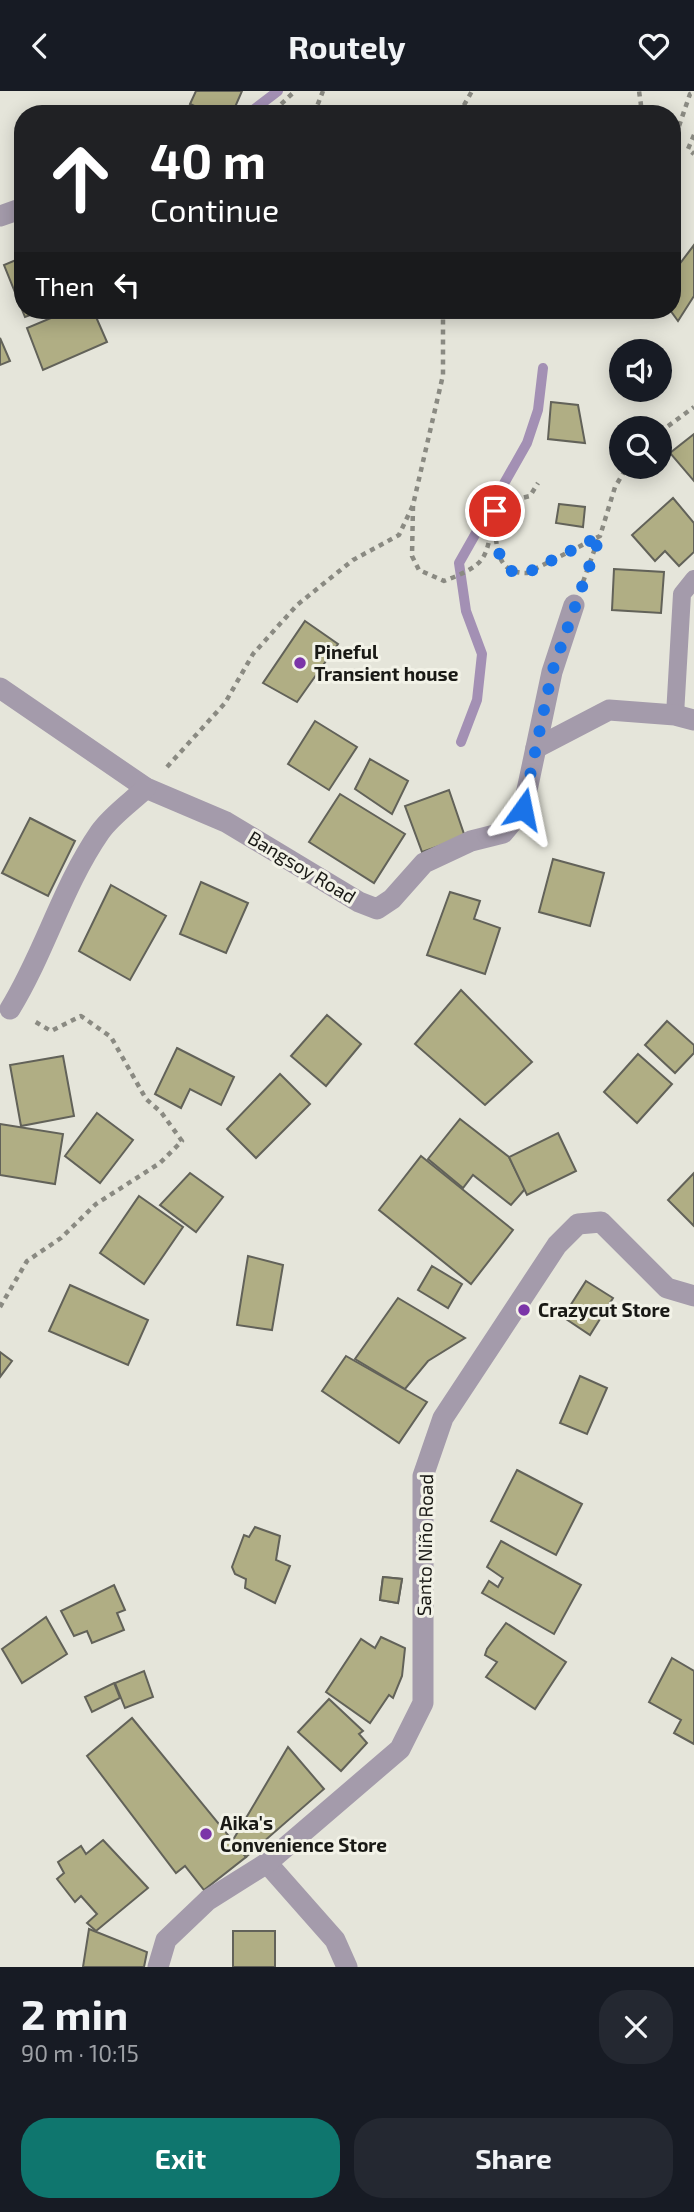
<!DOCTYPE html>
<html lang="en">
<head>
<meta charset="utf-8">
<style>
	body { margin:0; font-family:"Exo 2",sans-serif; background:#242831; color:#f1f3f6; height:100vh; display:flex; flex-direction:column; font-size:26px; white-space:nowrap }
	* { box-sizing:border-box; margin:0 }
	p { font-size:23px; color:#9ea1a6 }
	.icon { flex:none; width:38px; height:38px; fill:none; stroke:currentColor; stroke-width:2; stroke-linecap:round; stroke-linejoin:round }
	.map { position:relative; height:1876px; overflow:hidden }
	.details { display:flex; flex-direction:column; background:#171b24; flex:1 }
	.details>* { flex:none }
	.guide { position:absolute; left:14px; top:14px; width:667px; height:214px; border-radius:28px; box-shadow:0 4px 18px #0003; background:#202124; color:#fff; overflow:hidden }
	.fabs { position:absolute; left:609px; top:248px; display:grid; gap:14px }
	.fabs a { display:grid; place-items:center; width:63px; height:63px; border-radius:50%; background:#171b24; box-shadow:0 4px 18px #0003; font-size:35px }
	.pin { position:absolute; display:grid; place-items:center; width:60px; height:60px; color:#fff; margin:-30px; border:4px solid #fff; border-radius:50%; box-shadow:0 2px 7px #0007 }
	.me { position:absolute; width:77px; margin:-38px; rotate:12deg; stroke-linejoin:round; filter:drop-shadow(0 0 5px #0008) }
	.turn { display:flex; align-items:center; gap:24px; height:147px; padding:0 21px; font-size:32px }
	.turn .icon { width:91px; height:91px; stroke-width:2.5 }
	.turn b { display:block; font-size:49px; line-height:60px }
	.then { display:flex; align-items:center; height:66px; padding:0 21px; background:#0003; gap:14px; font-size:26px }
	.round { display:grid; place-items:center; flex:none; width:74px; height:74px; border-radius:28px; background:#242831 }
	.summary { display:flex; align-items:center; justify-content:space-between; height:119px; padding:0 21px }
	h1 { font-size:42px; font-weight:700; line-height:52px }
	.button { display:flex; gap:14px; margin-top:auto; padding:14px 21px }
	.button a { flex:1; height:80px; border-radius:28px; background:#0f766e; color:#fff; font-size:28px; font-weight:700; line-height:80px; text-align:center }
	.button a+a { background:#242831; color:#f1f3f6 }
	header { display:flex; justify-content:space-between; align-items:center; height:91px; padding:0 21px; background:#171b24; font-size:32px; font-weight:700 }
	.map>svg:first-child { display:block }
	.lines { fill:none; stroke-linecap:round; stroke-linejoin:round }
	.stream { stroke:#a390b4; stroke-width:10 }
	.building { fill:#b0ae84; stroke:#626259; stroke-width:2 }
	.path { stroke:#8a8a82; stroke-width:4.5; stroke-dasharray:5 5; stroke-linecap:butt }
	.service { stroke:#a49bab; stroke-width:18 }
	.minor { stroke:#a49bab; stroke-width:21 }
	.route { stroke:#1a73e8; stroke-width:12; stroke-dasharray:0 21.6 }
	.poi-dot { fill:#7b35a8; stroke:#f2f2e7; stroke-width:2.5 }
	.labels { text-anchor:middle; stroke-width:6; stroke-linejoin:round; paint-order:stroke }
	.poi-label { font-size:19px; font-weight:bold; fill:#191915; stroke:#f2f2e7; text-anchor:start }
	.street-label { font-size:19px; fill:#191915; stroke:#f2f2e7 }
</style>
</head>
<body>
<header><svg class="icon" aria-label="back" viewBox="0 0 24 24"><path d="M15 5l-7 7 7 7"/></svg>Routely<svg class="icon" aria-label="heart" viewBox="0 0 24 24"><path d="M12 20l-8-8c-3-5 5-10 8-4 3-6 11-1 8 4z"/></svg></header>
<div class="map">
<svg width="694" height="1876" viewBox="0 0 694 1876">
	<rect width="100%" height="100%" fill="#e5e5da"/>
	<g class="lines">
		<!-- stream -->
		<g class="stream">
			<path d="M 248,23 L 278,0"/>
			<path d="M 461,651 L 477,609 L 482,563 L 466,520 L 459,472 L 527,352 L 538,319 L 543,277"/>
		</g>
	</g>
	<!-- building -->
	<g class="building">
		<path d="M 196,0 L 242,0 L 232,23 L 212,23 L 190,13 Z"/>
		<path d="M 694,154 L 694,205 L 678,230 L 670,219 L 672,183 Z"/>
		<path d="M 23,166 L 23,219 L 44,219 L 25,226 L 4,174 Z"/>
		<path d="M 70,219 L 93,219 L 107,251 L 43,279 L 27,237 Z"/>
		<path d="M 0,247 L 10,270 L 0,274 Z"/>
		<path d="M 551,311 L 578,314 L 585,352 L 548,348 Z"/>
		<path d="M 694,343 L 694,390 L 670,362 Z"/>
		<path d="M 673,407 L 694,432 L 694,461 L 679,475 L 665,460 L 655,470 L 632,444 Z"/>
		<path d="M 559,413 L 585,416 L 583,436 L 556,432 Z"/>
		<path d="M 614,478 L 664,481 L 661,522 L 612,519 Z"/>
		<path d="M 305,530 L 338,553 L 297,611 L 263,592 Z"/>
		<path d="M 315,630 L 357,656 L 329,699 L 288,673 Z"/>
		<path d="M 370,668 L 408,690 L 392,723 L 355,698 Z"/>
		<path d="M 449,699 L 465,746 L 422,761 L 405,715 Z"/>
		<path d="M 340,703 L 405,743 L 374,792 L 309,751 Z"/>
		<path d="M 30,727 L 75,750 L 48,805 L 2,782 Z"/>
		<path d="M 553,768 L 604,782 L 590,835 L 539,821 Z"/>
		<path d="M 201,791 L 248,812 L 226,862 L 180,843 Z"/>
		<path d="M 111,794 L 166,825 L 130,889 L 79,860 Z"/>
		<path d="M 450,801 L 480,810 L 474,828 L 500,837 L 485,883 L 427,864 Z"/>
		<path d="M 461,899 L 532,971 L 485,1014 L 415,953 Z"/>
		<path d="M 327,924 L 361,953 L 326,995 L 291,965 Z"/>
		<path d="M 667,930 L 694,954 L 694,962 L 675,982 L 645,954 Z"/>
		<path d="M 177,957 L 234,986 L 221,1014 L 190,998 L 181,1017 L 155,1003 Z"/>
		<path d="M 638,963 L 672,993 L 637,1032 L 604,1001 Z"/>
		<path d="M 63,965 L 74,1025 L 21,1035 L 10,974 Z"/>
		<path d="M 280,983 L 310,1013 L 256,1067 L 227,1038 Z"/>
		<path d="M 97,1022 L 133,1049 L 100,1092 L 65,1065 Z"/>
		<path d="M 460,1028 L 509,1066 L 525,1098 L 511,1114 L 473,1084 L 463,1097 L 428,1068 Z"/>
		<path d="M 0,1033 L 63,1043 L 55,1093 L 0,1084 Z"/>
		<path d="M 558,1042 L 576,1080 L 527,1104 L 509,1066 Z"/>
		<path d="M 421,1065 L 513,1139 L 471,1193 L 379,1119 Z"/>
		<path d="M 190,1082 L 223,1106 L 196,1141 L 160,1114 Z"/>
		<path d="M 694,1082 L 694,1135 L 668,1109 Z"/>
		<path d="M 139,1105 L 183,1136 L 144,1193 L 100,1162 Z"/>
		<path d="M 248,1165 L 283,1174 L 272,1239 L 237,1234 Z"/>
		<path d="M 432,1175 L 462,1193 L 448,1217 L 418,1199 Z"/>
		<path d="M 586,1190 L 613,1207 L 590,1244 L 563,1226 Z"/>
		<path d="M 70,1194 L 148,1229 L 128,1274 L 49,1240 Z"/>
		<path d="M 398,1207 L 465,1247 L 428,1270 L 405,1298 L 355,1268 Z"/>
		<path d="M 0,1261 L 12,1270 L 0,1286 Z"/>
		<path d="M 346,1265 L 427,1311 L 399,1352 L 322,1300 Z"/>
		<path d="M 580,1285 L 607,1297 L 587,1343 L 560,1332 Z"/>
		<path d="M 517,1379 L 582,1413 L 556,1464 L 491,1430 Z"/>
		<path d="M 255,1436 L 280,1445 L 276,1469 L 290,1475 L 275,1512 L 245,1497 L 246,1488 L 235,1483 L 232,1476 L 244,1444 L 249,1446 Z"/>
		<path d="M 501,1450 L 581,1494 L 554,1543 L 482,1502 L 489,1490 L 498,1496 L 503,1487 L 487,1476 Z"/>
		<path d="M 383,1486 L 402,1488 L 398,1512 L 380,1509 Z"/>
		<path d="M 383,1486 L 402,1488 L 398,1512 L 380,1509 Z"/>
		<path d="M 114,1494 L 125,1519 L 117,1522 L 124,1539 L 92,1552 L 87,1540 L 74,1545 L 61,1520 Z"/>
		<path d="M 46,1526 L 67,1563 L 22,1592 L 2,1558 Z"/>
		<path d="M 506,1532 L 566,1571 L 535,1618 L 486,1586 L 497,1571 L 485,1564 L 487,1558 Z"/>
		<path d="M 381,1546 L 405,1557 L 402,1585 L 393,1607 L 389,1604 L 370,1632 L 326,1601 L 361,1548 L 375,1557 Z"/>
		<path d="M 672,1567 L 694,1580 L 694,1653 L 674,1642 L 681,1629 L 649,1611 Z"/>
		<path d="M 144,1580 L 153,1606 L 125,1617 L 115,1592 Z"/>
		<path d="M 114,1592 L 120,1607 L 92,1621 L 85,1606 Z"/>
		<path d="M 329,1608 L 363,1640 L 359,1643 L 367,1652 L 341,1680 L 298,1641 Z"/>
		<path d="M 132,1627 L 246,1766 L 204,1799 L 185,1775 L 176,1782 L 87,1665 Z"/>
		<path d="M 288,1656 L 324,1698 L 246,1766 L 233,1749 Z"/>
		<path d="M 103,1749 L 148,1797 L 96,1840 L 87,1832 L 97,1823 L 81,1805 L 75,1811 L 57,1788 L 64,1782 L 58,1771 L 81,1755 L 86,1763 Z"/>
		<path d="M 89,1838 L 147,1861 L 144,1876 L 83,1876 Z"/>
		<rect x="233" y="1840" width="42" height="36"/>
	</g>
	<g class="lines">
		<!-- path -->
		<g class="path">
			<path d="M 264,23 L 278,16 L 295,0"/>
			<path d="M 314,23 L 323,0"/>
			<path d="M 459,23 L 472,0"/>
			<path d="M 634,23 L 641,14 L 639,0"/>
			<path d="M 672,42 L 679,35 L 690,3 L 694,1"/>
			<path d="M 694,44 L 688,58 L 694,63"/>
			<path d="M 660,341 L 694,316"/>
			<path d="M 413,415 L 412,465 L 419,479 L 444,490 C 491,472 485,467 495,420 L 509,410 L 530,405 L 538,392"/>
			<path d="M 495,428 C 496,453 495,483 527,482 L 600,445 L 615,396 L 627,376"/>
			<path d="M 583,491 L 599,446"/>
			<path d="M 167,676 L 225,612 L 253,563 L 297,514 L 353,469 L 399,444 L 413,414 L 443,284 L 443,219"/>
			<path d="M 0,1216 L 27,1170 L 61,1147 L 96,1113 L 160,1072 L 182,1050 L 161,1021 L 146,1008 L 111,946 L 81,925 L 51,940 L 34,930"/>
		</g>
		<!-- service -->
		<path class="service" d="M 675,624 L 682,503 L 694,488"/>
		<!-- minor -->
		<g class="minor">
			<path d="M 0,125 L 23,117"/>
			<path d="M 0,597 L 146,697 L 226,731 L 359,811 L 377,818 L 392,808 L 424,772 L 471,750 L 503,742 L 523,718 L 552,581 L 574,514"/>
			<path d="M 536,657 L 609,619 L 675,624 L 694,629"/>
			<path d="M 10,918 C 45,861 62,796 100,741 C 111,725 131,711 146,697"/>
			<path d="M 267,1772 L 335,1849 L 347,1876"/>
			<path d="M 158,1876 L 166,1849 L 208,1809 L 267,1772 L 400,1658 L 423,1612 L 423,1385 L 443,1327 L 557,1154 L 578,1133 L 601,1131 L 667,1197 L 694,1205"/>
		</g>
	</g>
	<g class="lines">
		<!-- route -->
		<path class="route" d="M 495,420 C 496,446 493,465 514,482 L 527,482 L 600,445 L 552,581 L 523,718"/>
	</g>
	<!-- markers -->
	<g class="poi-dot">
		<circle cx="300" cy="572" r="7"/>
		<circle cx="524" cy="1219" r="7"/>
		<circle cx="206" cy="1743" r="7"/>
	</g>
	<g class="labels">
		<!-- poi labels -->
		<g class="poi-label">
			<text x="314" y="568">Pineful<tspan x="314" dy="22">Transient house</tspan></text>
			<text x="538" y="1226">Crazycut Store</text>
			<text x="220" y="1739">Aika's<tspan x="220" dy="22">Convenience Store</tspan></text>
		</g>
		<!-- street labels -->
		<g class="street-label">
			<text transform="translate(302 776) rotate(31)" y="7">Bangsoy Road</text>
			<text transform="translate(425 1454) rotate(-89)" y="7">Santo Niño Road</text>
		</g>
	</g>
</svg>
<div class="fabs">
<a><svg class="icon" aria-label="sound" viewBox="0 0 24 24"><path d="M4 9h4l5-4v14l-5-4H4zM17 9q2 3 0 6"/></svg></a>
<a><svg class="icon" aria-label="search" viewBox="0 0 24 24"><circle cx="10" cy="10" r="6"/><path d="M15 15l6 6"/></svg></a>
</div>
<div class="pin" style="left:495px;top:420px;background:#d93025"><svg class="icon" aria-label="arrive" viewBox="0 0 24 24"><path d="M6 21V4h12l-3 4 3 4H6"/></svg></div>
<svg class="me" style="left:523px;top:718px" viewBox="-20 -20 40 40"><path d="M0-17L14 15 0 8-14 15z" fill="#1a73e8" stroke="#fff" stroke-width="4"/></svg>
<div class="guide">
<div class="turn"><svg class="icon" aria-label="ahead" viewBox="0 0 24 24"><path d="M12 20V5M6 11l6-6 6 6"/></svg><div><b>40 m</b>Continue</div></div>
<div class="then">Then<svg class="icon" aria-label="left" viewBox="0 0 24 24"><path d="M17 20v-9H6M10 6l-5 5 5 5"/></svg></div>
</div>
</div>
<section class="details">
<div class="summary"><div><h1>2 min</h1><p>90 m · 10:15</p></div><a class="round"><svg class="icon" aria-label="close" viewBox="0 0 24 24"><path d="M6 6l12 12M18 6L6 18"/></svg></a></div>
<div class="button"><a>Exit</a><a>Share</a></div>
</section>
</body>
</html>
